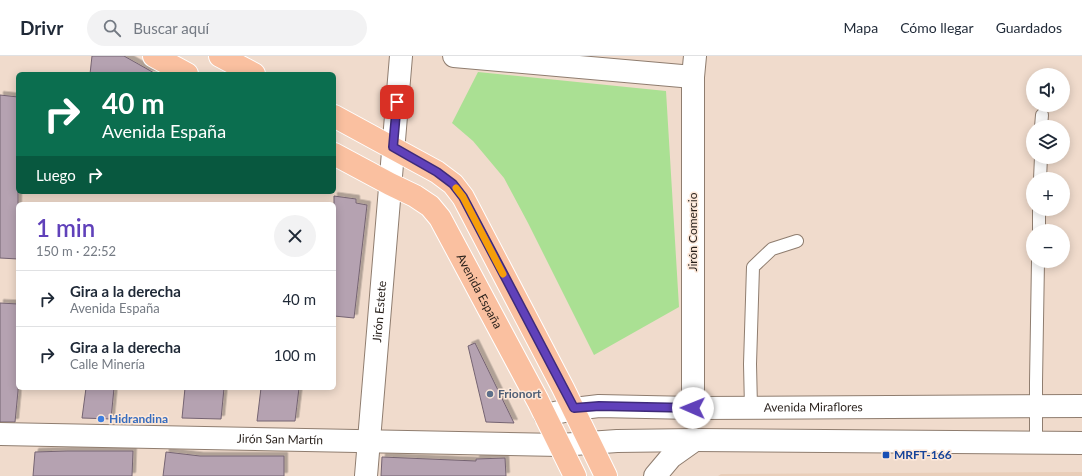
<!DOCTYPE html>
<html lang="es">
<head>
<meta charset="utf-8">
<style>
	body { margin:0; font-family:Lato,sans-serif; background:#f2f2f3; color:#1f2937; height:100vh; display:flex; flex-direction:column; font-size:15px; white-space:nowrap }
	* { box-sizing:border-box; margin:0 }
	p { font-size:13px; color:#747a83 }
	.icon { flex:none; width:22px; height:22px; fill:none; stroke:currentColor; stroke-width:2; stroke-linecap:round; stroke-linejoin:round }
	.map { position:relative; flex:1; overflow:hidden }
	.drawer { position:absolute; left:16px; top:146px; width:320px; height:188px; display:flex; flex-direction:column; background:#fff; border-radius:6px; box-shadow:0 2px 10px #0003 }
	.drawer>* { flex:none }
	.hud { position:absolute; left:16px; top:16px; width:320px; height:122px; border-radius:6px; box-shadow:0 2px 10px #0003; background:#0b6e4f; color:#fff; overflow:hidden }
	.buttons { position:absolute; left:1026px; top:12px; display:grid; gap:8px }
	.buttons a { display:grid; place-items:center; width:44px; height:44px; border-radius:50%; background:#fff; box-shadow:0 2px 10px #0003; font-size:20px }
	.pin { position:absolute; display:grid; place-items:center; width:34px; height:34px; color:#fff; margin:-17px; border-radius:8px; box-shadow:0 2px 6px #0006 }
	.me { position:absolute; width:44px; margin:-22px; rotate:271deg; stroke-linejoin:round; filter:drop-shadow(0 0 3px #0008) }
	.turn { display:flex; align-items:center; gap:14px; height:84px; padding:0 20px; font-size:18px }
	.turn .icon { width:52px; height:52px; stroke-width:2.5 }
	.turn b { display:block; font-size:28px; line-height:34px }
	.then { display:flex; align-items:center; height:38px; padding:0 20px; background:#0003; gap:8px; font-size:15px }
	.round { display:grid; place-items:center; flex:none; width:42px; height:42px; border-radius:21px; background:#f2f2f3 }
	.head { display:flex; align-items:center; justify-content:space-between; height:68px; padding:0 20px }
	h1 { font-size:24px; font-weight:600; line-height:30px; color:#6041ba }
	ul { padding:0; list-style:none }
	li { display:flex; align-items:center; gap:12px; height:56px; padding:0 20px; border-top:1px solid #e0e1e3 }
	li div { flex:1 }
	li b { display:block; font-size:15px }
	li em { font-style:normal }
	header { display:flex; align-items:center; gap:24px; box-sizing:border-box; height:56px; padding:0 20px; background:#fff; border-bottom:1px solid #e0e1e3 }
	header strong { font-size:19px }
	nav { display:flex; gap:22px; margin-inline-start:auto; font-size:14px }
	.search { width:280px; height:36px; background:#f2f2f3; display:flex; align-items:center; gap:10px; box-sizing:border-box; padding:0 14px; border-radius:22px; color:#747a83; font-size:15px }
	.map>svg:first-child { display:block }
	.built { fill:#e9ceb9 }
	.green { fill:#aae093 }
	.building { fill:#b5a2b1; stroke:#756472; filter:url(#shadow) }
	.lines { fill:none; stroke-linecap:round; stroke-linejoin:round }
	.service-casing { stroke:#8f7d6f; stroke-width:14 }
	.minor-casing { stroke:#8f7d6f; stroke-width:24 }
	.tertiary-casing { stroke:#8f7d6f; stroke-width:24 }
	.secondary-casing { stroke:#8f7d6f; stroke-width:24 }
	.primary-casing { stroke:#fff; stroke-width:24 }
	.service { stroke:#fff; stroke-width:12 }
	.minor { stroke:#fff; stroke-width:22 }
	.tertiary { stroke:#fff; stroke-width:22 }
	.secondary { stroke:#fff; stroke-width:22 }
	.primary { stroke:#fac0a0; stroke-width:22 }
	.route-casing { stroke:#3e2a79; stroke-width:10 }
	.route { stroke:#6041ba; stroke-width:7 }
	.slow { stroke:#f59e0b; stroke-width:7 }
	.service-dot { fill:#5c6f8a; stroke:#fde8d9; stroke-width:1.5 }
	.shop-dot { fill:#3f7fe0; stroke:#fde8d9; stroke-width:1.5 }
	.transit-dot { fill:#1a4fb4; stroke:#fde8d9; stroke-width:1.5 }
	.labels { text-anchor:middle; stroke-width:3; stroke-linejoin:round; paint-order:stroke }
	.street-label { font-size:12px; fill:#261e19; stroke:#fde8d9 }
	.service-label { font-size:12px; font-weight:bold; fill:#4e5e75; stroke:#fde8d9; text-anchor:start }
	.shop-label { font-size:12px; font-weight:bold; fill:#366cbe; stroke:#fde8d9; text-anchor:start }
	.transit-label { font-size:12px; font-weight:bold; fill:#164399; stroke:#fde8d9; text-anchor:start }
</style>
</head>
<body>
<header>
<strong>Drivr</strong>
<div class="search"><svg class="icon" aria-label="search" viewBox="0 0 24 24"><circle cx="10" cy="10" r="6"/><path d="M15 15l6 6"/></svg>Buscar aquí</div>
<nav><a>Mapa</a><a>Cómo llegar</a><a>Guardados</a></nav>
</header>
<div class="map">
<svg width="1082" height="420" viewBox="0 0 1082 420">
	<defs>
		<filter id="shadow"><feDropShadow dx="3.5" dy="-3.5" stdDeviation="0" flood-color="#0004"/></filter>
	</defs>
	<rect width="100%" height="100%" fill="#f0dbcc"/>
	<!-- built -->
	<path class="built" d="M 1082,416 L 1082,420 L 718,420 L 721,418 Z"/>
	<!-- green -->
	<path class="green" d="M 478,16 L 666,35 L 679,251 L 594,299 L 528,167 L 504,122 L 473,85 L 452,67 Z"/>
	<!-- building -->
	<g class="building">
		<path d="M 92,0 L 124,0 L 156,18 L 90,18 Z"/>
		<path d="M 0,39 L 18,41 L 18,203 L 0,202 Z"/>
		<path d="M 334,140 L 356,143 L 356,147 L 367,149 L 354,262 L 334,260 Z"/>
		<path d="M 0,247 L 18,248 L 18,335 L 15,366 L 0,366 Z"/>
		<path d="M 475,287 L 514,367 L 486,366 L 468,290 Z"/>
		<path d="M 86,332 L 114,332 L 111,363 L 82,362 Z"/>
		<path d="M 185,332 L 224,332 L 221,363 L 182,362 Z"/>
		<path d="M 261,332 L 299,332 L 295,365 L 257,365 Z"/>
		<path d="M 67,395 L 133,395 L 132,420 L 33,420 L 35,396 Z"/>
		<path d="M 166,396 L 200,400 L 284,400 L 284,420 L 163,420 Z"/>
		<path d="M 382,401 L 476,405 L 476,403 L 505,402 L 506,420 L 381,420 Z"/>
	</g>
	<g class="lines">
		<defs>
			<g id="service">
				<path d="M 1041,71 L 1042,59"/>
				<path d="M 1040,123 L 1041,101"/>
				<path d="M 1039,175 L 1039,153"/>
				<path d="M 751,352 L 750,308 L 753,211 L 772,193 L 797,185"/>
				<path d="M 1036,387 L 1036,326 L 1038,205"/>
			</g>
			<g id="minor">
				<path d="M 454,0 L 693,21"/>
				<path d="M 693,352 L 693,21 L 695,0"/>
				<path id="s1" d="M 366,420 L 401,0"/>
			</g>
			<g id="tertiary">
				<path id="s2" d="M 0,378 L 560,389"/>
			</g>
			<g id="secondary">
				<path id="s3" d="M 545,359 L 574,353 L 599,350 L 693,352 L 1082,350"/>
				<path d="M 560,389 L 617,385 L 695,384 L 1082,387"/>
				<path d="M 655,420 L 671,401 L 695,384"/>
			</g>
			<g id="primary">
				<path d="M 154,0 L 187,18"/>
				<path d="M 220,0 L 254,18"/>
				<path d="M 334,60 L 437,116 L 453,128 L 463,141 L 563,332 L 606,420"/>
				<path id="s4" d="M 334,98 L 390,128 L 415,140 L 430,150 L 440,162 L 538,345 L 575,420"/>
			</g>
		</defs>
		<!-- service casing -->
		<use href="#service" class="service-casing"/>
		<!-- minor casing -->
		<use href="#minor" class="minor-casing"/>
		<!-- tertiary casing -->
		<use href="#tertiary" class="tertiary-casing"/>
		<!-- secondary casing -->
		<use href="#secondary" class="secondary-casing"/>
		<!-- primary casing -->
		<use href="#primary" class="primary-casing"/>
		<!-- service -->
		<use href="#service" class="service"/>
		<!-- minor -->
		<use href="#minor" class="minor"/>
		<!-- tertiary -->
		<use href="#tertiary" class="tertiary"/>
		<!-- secondary -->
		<use href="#secondary" class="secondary"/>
		<!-- primary -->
		<use href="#primary" class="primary"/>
	</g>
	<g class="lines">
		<defs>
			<path id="route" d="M 397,46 L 393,91 L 437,116 L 453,128 L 463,141 L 574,352 L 599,350 L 693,352"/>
		</defs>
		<!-- route casing -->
		<use href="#route" class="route-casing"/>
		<!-- route -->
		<use href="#route" class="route"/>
		<!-- slow -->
		<path class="slow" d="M 456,132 L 463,141 L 503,218"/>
	</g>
	<!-- markers -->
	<circle class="service-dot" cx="490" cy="338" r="4"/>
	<circle class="shop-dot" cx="101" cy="363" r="4"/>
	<rect class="transit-dot" x="882" y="395" width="8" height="8" rx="2"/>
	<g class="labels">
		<!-- street labels -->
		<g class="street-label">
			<text transform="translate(693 176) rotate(-90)" y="4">Jirón Comercio</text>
			<text dy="4" stroke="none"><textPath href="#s4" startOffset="208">Avenida España</textPath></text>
			<text dy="4" stroke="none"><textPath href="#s1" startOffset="165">Jirón Estete</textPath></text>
			<text dy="4" stroke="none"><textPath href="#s3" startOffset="269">Avenida Miraflores</textPath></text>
			<text dy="4" stroke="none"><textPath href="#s2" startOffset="280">Jirón San Martín</textPath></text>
		</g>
		<!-- service labels -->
		<g class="service-label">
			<text x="498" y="342">Frionort</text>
		</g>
		<!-- shop labels -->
		<g class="shop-label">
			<text x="109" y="367">Hidrandina</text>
		</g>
		<!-- transit labels -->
		<g class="transit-label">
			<text x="894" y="403">MRFT-166</text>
		</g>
	</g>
</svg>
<div class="buttons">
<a><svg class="icon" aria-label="sound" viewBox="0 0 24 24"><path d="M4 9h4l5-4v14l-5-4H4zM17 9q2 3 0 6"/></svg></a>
<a><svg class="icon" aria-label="layers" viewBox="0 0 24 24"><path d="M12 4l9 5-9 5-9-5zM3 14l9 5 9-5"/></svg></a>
<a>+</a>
<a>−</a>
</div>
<div class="pin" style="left:397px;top:46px;background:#d93025"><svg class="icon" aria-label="arrive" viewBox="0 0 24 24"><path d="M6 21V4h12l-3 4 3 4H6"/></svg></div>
<svg class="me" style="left:693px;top:352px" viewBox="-20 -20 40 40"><circle r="19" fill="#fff"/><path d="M0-13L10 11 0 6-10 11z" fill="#6041ba"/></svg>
<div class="hud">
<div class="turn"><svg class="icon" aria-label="right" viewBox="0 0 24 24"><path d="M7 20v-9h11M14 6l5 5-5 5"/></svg><div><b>40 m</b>Avenida España</div></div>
<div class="then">Luego<svg class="icon" aria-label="right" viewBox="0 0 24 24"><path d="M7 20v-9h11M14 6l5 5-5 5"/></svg></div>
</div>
<section class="drawer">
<div class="head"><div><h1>1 min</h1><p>150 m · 22:52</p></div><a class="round"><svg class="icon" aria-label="close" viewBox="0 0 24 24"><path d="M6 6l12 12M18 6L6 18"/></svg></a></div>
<ul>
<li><svg class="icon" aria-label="right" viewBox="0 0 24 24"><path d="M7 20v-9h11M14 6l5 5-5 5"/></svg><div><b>Gira a la derecha</b><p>Avenida España</p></div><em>40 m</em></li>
<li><svg class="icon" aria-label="right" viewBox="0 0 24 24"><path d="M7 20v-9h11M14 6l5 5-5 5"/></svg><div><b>Gira a la derecha</b><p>Calle Minería</p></div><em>100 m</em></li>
</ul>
</section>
</div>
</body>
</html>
